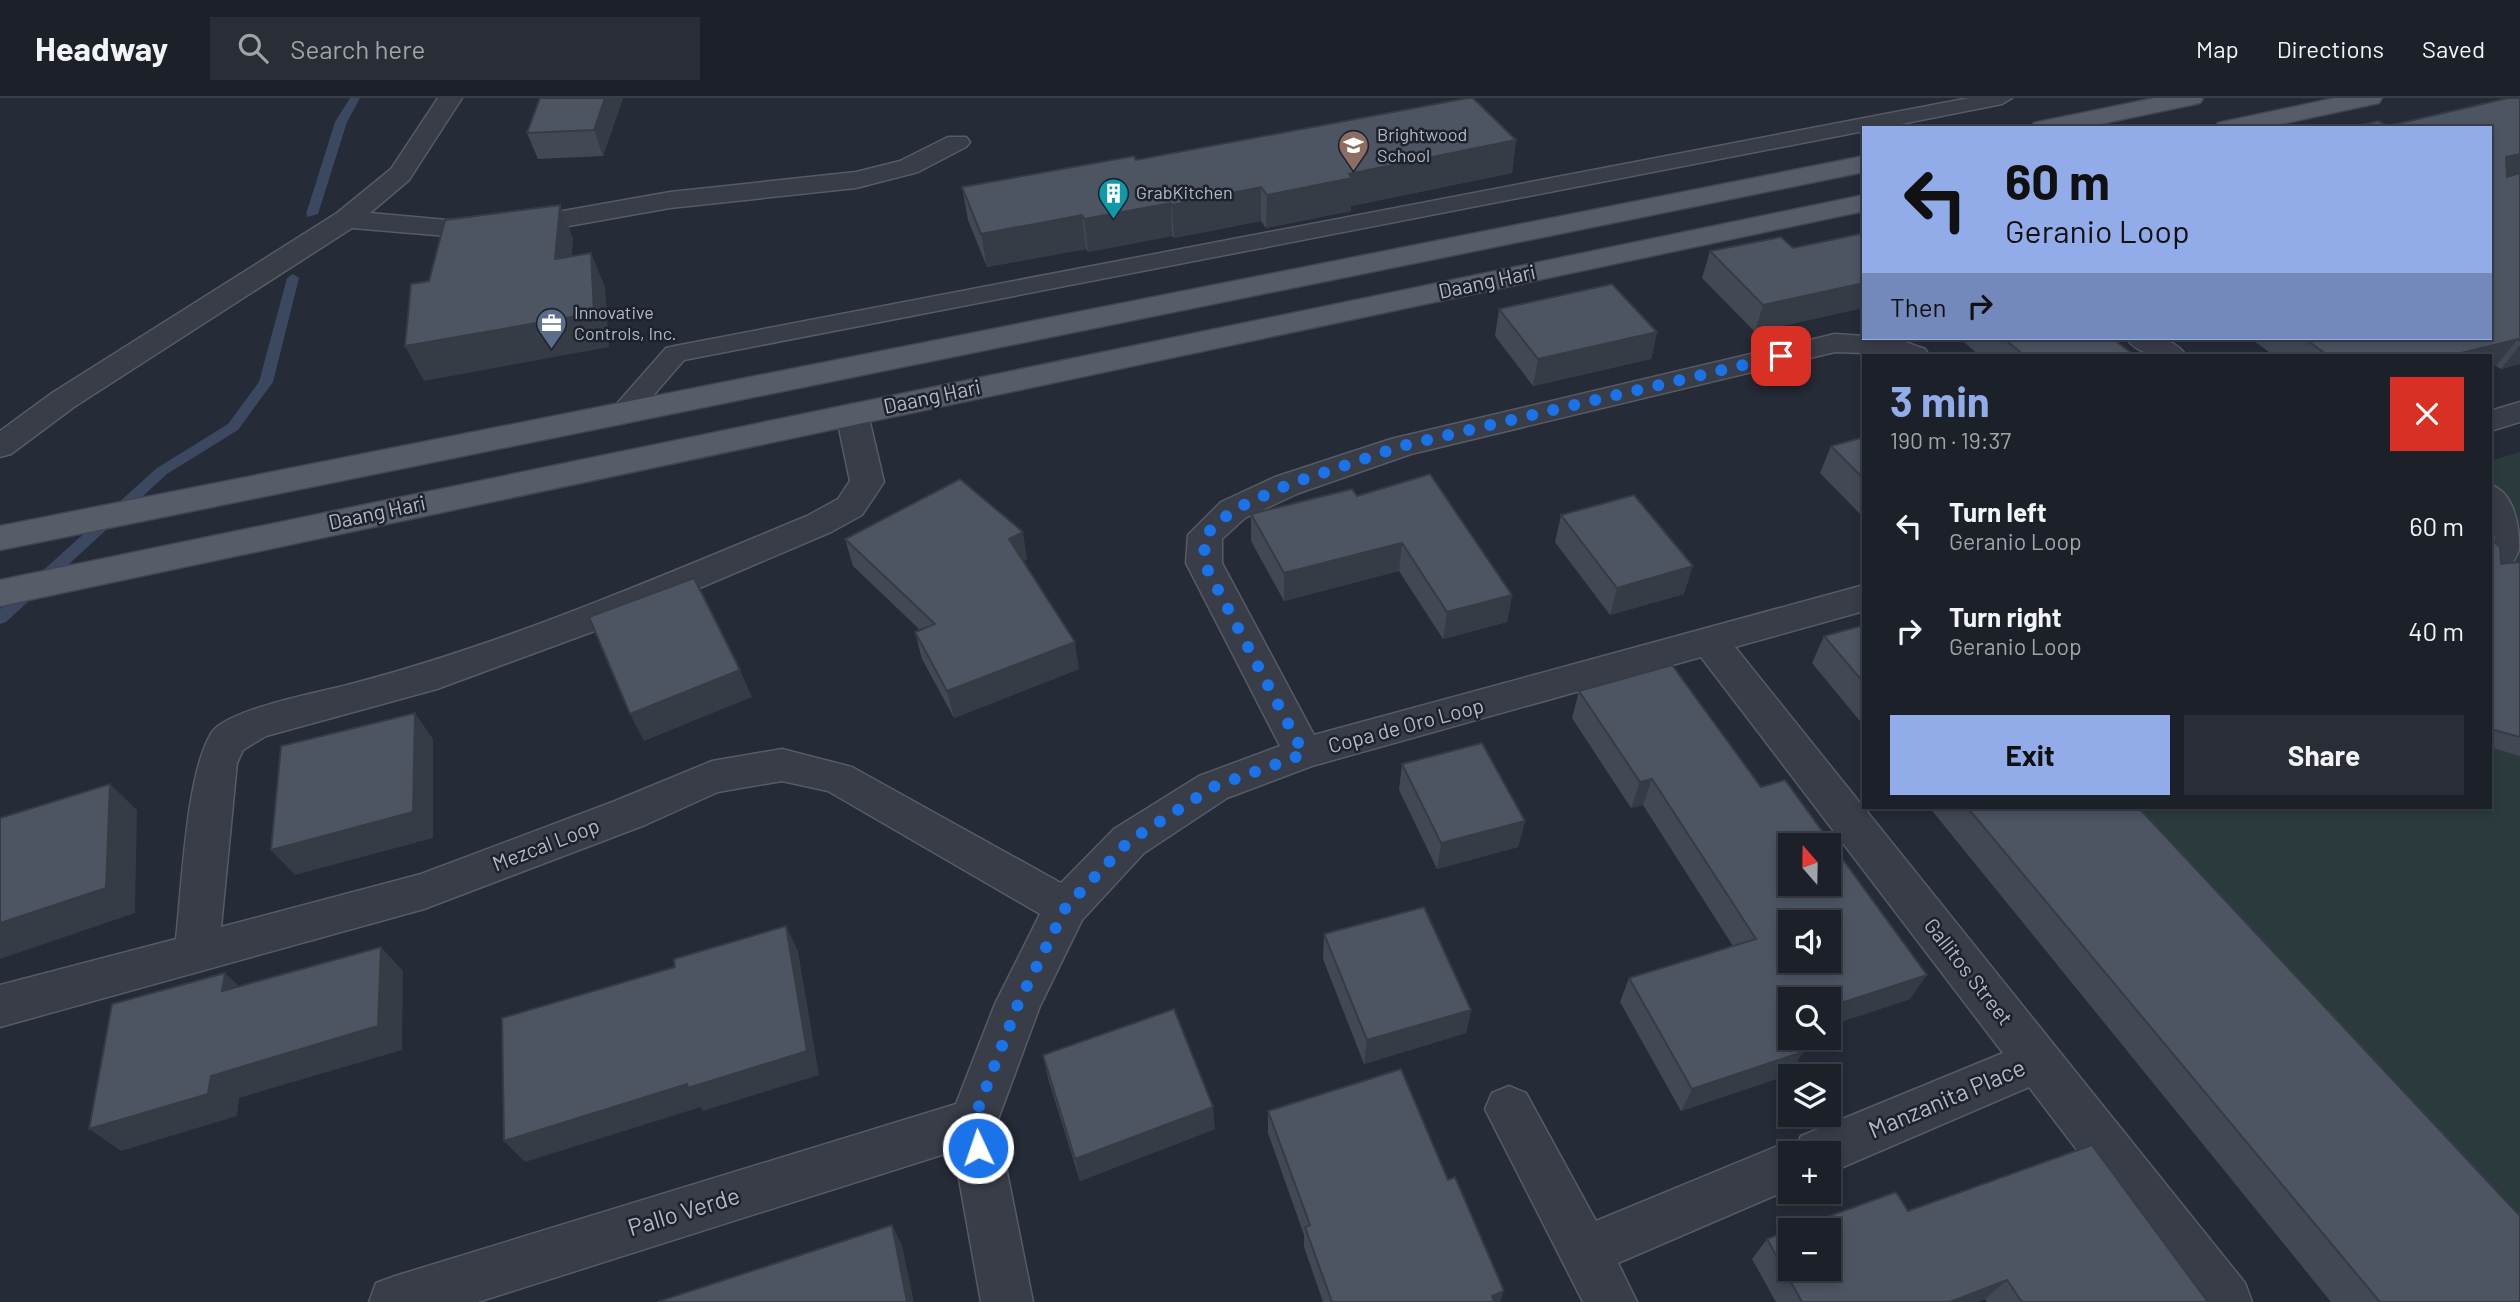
<!DOCTYPE html>
<html lang="en">
<head>
<meta charset="utf-8">
<style>
	body { margin:0; font-family:Barlow,sans-serif; background:#292d35; color:#f1f3f6; height:100vh; display:flex; flex-direction:column; font-size:26px; white-space:nowrap }
	* { box-sizing:border-box; margin:0 }
	p { font-size:23px; color:#a0a3a8 }
	.icon { flex:none; width:38px; height:38px; fill:none; stroke:currentColor; stroke-width:2; stroke-linecap:round; stroke-linejoin:round }
	.map { position:relative; flex:1; overflow:hidden }
	.details { position:absolute; left:1862px; top:256px; width:630px; height:455px; display:flex; flex-direction:column; background:#1c2029; border-radius:0px; box-shadow:0 4px 10px #0003,0 0 0 2px #3a3e46 }
	.details>* { flex:none }
	.hud { position:absolute; left:1862px; top:28px; width:630px; height:214px; border-radius:0px; box-shadow:0 4px 10px #0003,0 0 0 2px #3a3e46; background:#92acea; color:#111; overflow:hidden }
	.needle { width:46px; rotate:340deg }
	.tools { position:absolute; left:1778px; top:735px; display:grid; gap:14px }
	.tools a { display:grid; place-items:center; width:63px; height:63px; border-radius:0px; background:#1c2029; box-shadow:0 4px 10px #0003,0 0 0 2px #3a3e46; font-size:35px }
	.pin { position:absolute; display:grid; place-items:center; width:60px; height:60px; color:#fff; margin:-30px; border-radius:14px; box-shadow:0 4px 10px #0006 }
	.me { position:absolute; width:77px; margin:-38px; rotate:357deg; stroke-linejoin:round; filter:drop-shadow(0 0 5px #0008) }
	.turn { display:flex; align-items:center; gap:24px; height:147px; padding:0 28px; font-size:32px }
	.turn .icon { width:91px; height:91px; stroke-width:2.5 }
	.turn b { display:block; font-size:49px; line-height:60px }
	.then { display:flex; align-items:center; height:66px; padding:0 28px; background:#0003; gap:14px; font-size:26px }
	.round { display:grid; place-items:center; flex:none; width:74px; height:74px; border-radius:0px; background:#292d35 }
	.overview { display:flex; align-items:center; justify-content:space-between; height:119px; padding:0 28px }
	h1 { font-size:42px; font-weight:700; line-height:52px; color:#92acea }
	.cta { display:flex; gap:14px; margin-top:auto; padding:14px 28px }
	.cta a { flex:1; height:80px; border-radius:0px; background:#92acea; color:#111; font-size:28px; font-weight:700; line-height:80px; text-align:center }
	.cta a+a { background:#292d35; color:#f1f3f6 }
	ul { padding:0; list-style:none }
	li { display:flex; align-items:center; gap:21px; height:105px; padding:0 28px }
	li div { flex:1 }
	li b { display:block; font-size:26px }
	li em { font-style:normal }
	header { display:flex; align-items:center; gap:42px; box-sizing:border-box; height:98px; padding:0 35px; background:#1c2029; border-bottom:2px solid #3a3e46 }
	header strong { font-size:33px }
	nav { display:flex; gap:38px; margin-inline-start:auto; font-size:24px }
	.search { width:490px; height:63px; background:#292d35; display:flex; align-items:center; gap:18px; box-sizing:border-box; padding:0 24px; border-radius:0px; color:#a0a3a8; font-size:26px }
	.map>svg:first-child { display:block }
	.green { fill:#2b3b3d }
	.lines { fill:none; stroke-linecap:round; stroke-linejoin:round }
	.stream { fill:#3c485f; fill-rule:evenodd }
	.lane-casing { stroke:#565b66; stroke-width:3 }
	.street-casing { stroke:#565b66; stroke-width:3 }
	.primary-casing { stroke:#414651; stroke-width:3 }
	.lane { fill:#383d48; fill-rule:evenodd }
	.street { fill:#383d48; fill-rule:evenodd }
	.primary { fill:#565c68; fill-rule:evenodd }
	.wall { fill:#424955 }
	.shaded-wall { fill:#363c45 }
	.building { fill:#4d5563; stroke:#363c45; stroke-width:2; fill-rule:evenodd }
	.route { stroke:#1a73e8; stroke-width:12; stroke-dasharray:0 21.6 }
	.labels { text-anchor:middle; stroke-width:5; stroke-linejoin:round; paint-order:stroke }
	.far-poi-label { font-size:18px; fill:#b3b8c4; stroke:#1d222d; text-anchor:start }
	.street-label { font-size:21px; fill:#b3b8c4; stroke:#1d222d }
	.near-street-label { font-size:24px; fill:#b3b8c4; stroke:#1d222d }
</style>
</head>
<body>
<header>
<strong>Headway</strong>
<div class="search"><svg class="icon" aria-label="search" viewBox="0 0 24 24"><circle cx="10" cy="10" r="6"/><path d="M15 15l6 6"/></svg>Search here</div>
<nav><a>Map</a><a>Directions</a><a>Saved</a></nav>
</header>
<div class="map">
<svg width="2520" height="1204" viewBox="0 0 2520 1204">
	<rect width="100%" height="100%" fill="#252b37"/>
	<!-- green -->
	<path class="green" d="M 2520,354 L 2520,1149 L 2114,709 L 2490,709 L 2490,363 Z"/>
	<g class="lines">
		<!-- stream -->
		<g class="stream">
			<path d="M 350,0 L 360,0 L 347,24 L 318,116 L 308,119 L 306,116 L 335,24 Z"/>
			<path d="M 293,176 L 299,180 L 273,284 L 238,332 L 167,376 L 6,524 L 0,526 L 0,511 L 157,370 L 228,326 L 259,284 L 287,180 Z"/>
		</g>
		<defs>
			<g id="lane">
				<path d="M 1969,0 L 2012,0 L 2002,6 L 1881,30 L 1864,30 L 1864,33 L 684,262 L 631,323 L 621,326 L 611,323 L 607,317 L 666,250 L 675,248 Z"/>
				<path d="M 2490,387 C 2514,393 2520,429 2519,452 C 2516,460 2510,469 2506,476 L 2490,478 L 2490,449 L 2495,440 L 2490,423 Z"/>
			</g>
			<g id="street">
				<path d="M 438,0 L 462,0 L 409,82 L 370,115 L 447,122 L 563,113 L 670,94 L 856,74 L 900,63 L 948,39 L 966,39 L 970,44 L 966,49 L 918,74 L 856,90 L 670,110 L 563,129 L 447,138 L 352,130 L 74,309 L 11,356 L 0,359 L 0,333 L 52,295 L 337,115 L 391,71 Z"/>
				<path d="M 1835,236 L 1894,240 L 1925,251 L 1929,257 L 1835,254 L 1411,356 L 1299,395 L 1245,420 L 1222,441 L 1222,465 L 1314,637 L 1864,487 L 1864,513 L 1735,549 L 2245,1185 L 2252,1204 L 2193,1204 L 2029,989 L 1829,1075 L 1829,1055 L 1790,1055 L 1790,1091 L 1618,1165 L 1637,1204 L 1583,1204 L 1485,1011 L 1492,995 L 1509,988 L 1526,995 L 1596,1123 L 1790,1043 L 1797,1046 L 1801,1038 L 2003,955 L 1701,559 L 1312,668 L 1227,700 L 1144,755 L 1082,822 L 1040,908 L 997,1024 L 1033,1204 L 981,1204 L 954,1053 L 478,1204 L 369,1204 L 376,1185 L 395,1178 L 956,1006 L 995,906 L 1040,816 L 828,693 L 782,683 L 718,694 L 645,727 L 424,811 L 0,929 L 0,887 L 176,841 C 182,789 186,674 212,634 C 228,611 321,594 351,586 C 508,545 657,480 807,418 L 838,401 L 850,383 L 836,316 L 841,309 L 852,306 L 863,309 L 868,316 L 884,384 L 862,417 L 831,434 L 627,521 L 437,591 L 266,638 L 243,652 L 237,665 L 221,829 L 421,776 L 615,703 L 712,663 L 782,651 L 852,669 L 1061,785 L 1114,731 L 1199,678 L 1280,648 L 1186,465 L 1188,437 L 1221,404 L 1275,379 L 1391,341 Z"/>
				<path d="M 2126,240 C 2148,239 2172,237 2186,257 C 2164,258 2140,260 2126,240 Z"/>
				<path d="M 2520,304 L 2520,324 L 2490,333 L 2490,313 Z"/>
			</g>
			<g id="primary">
				<path d="M 2155,0 L 2203,0 L 2200,5 L 2191,7 L 2081,30 L 2031,30 L 2034,25 L 2043,23 Z"/>
				<path d="M 2335,0 L 2382,0 L 2379,5 L 2263,30 L 2215,30 L 2218,25 L 2227,23 Z"/>
				<path d="M 1864,58 L 1864,74 L 0,452 L 0,428 Z"/>
				<path d="M 1864,97 L 1864,113 L 0,508 L 0,482 Z"/>
			</g>
		</defs>
		<!-- lane casing -->
		<use href="#lane" class="lane-casing"/>
		<!-- street casing -->
		<use href="#street" class="street-casing"/>
		<!-- primary casing -->
		<use href="#primary" class="primary-casing"/>
		<!-- lane -->
		<use href="#lane" class="lane"/>
		<!-- street -->
		<use href="#street" class="street"/>
		<!-- primary -->
		<use href="#primary" class="primary"/>
	</g>
	<!-- wall -->
	<g class="wall">
		<path d="M 540,0 L 623,0 L 603,58 L 538,61 L 527,35 Z"/>
		<path d="M 2520,0 L 2520,266 L 2501,271 L 2496,268 L 2490,257 L 2273,257 L 2250,240 L 2490,240 L 2350,30 L 2388,28 Z"/>
		<path d="M 1516,42 L 1512,75 L 1351,108 L 1351,113 L 1266,130 L 1261,123 L 1174,140 L 1172,138 L 1088,154 L 1086,151 L 987,169 L 968,122 L 962,89 L 1136,62 Z"/>
		<path d="M 1793,150 L 1755,234 L 1702,180 L 1710,153 Z"/>
		<path d="M 1499,211 L 1657,234 L 1651,261 L 1533,288 L 1495,238 Z"/>
		<path d="M 1959,240 L 2112,240 L 2134,257 L 1979,257 Z"/>
		<path d="M 1864,339 L 1864,420 L 1820,375 L 1831,348 Z"/>
		<path d="M 1357,398 L 1512,497 L 1507,524 L 1443,541 L 1399,473 L 1284,503 L 1251,443 L 1251,416 Z"/>
		<path d="M 1561,417 L 1684,496 L 1610,517 L 1555,444 Z"/>
		<path d="M 845,441 L 1027,461 L 1024,463 L 1079,571 L 954,620 L 922,561 L 915,534 L 920,532 L 853,468 Z"/>
		<path d="M 2490,441 L 2501,466 L 2520,464 L 2520,658 L 2490,649 Z"/>
		<path d="M 1864,527 L 1864,628 L 1812,565 L 1824,538 Z"/>
		<path d="M 1579,593 L 1910,901 L 1790,940 L 1803,954 L 1788,977 L 1681,1013 L 1620,904 L 1629,880 L 1733,848 L 1643,707 L 1631,710 L 1572,620 Z"/>
		<path d="M 1402,666 L 1525,723 L 1518,749 L 1437,771 L 1399,692 Z"/>
		<path d="M 1929,709 L 2138,709 L 2520,1204 L 2331,1204 Z"/>
		<path d="M 1324,836 L 1471,912 L 1466,935 L 1364,966 L 1323,861 Z"/>
		<path d="M 1043,957 L 1215,1031 L 1080,1083 L 1048,980 Z"/>
		<path d="M 1268,1013 L 1500,1204 L 1323,1204 L 1304,1149 L 1304,1137 L 1268,1035 Z"/>
		<path d="M 1908,1113 L 2208,1204 L 1987,1204 L 1985,1201 L 1977,1204 L 1776,1204 L 1752,1161 L 1767,1141 Z"/>
	</g>
	<!-- shaded-wall -->
	<g class="shaded-wall">
		<path d="M 605,0 L 623,0 L 603,58 L 594,32 Z"/>
		<path d="M 1516,42 L 1512,75 L 1351,108 L 1351,113 L 1266,130 L 1267,97 L 1349,76 Z"/>
		<path d="M 2520,56 L 2520,77 L 2490,85 L 2506,59 Z"/>
		<path d="M 1261,89 L 1261,123 L 1174,140 L 1172,107 Z"/>
		<path d="M 1171,105 L 1172,138 L 1088,154 L 1084,121 Z"/>
		<path d="M 560,107 L 573,140 L 569,195 L 555,161 Z"/>
		<path d="M 1082,117 L 1086,151 L 987,169 L 981,136 Z"/>
		<path d="M 591,155 L 605,189 L 609,249 L 424,283 L 405,248 Z"/>
		<path d="M 1864,185 L 1864,210 L 1755,234 L 1763,207 Z"/>
		<path d="M 1657,234 L 1651,261 L 1533,288 L 1538,261 Z"/>
		<path d="M 2518,241 L 2496,268 L 2490,270 L 2490,257 L 2453,257 Z"/>
		<path d="M 2520,247 L 2520,266 L 2501,271 Z"/>
		<path d="M 1023,434 L 1027,461 L 1014,469 L 1009,441 Z"/>
		<path d="M 1402,445 L 1399,473 L 1284,503 L 1284,475 Z"/>
		<path d="M 1693,468 L 1684,496 L 1610,517 L 1617,490 Z"/>
		<path d="M 1512,497 L 1507,524 L 1443,541 L 1447,514 Z"/>
		<path d="M 1075,544 L 1079,571 L 954,620 L 947,593 Z"/>
		<path d="M 740,572 L 752,599 L 644,643 L 630,616 Z"/>
		<path d="M 415,615 L 433,641 L 433,740 L 295,777 L 271,752 Z"/>
		<path d="M 1652,681 L 1643,707 L 1631,710 L 1640,684 Z"/>
		<path d="M 110,686 L 137,712 L 135,815 L 0,861 L 0,825 Z"/>
		<path d="M 1525,723 L 1518,749 L 1437,771 L 1441,745 Z"/>
		<path d="M 786,828 L 798,853 L 819,977 L 703,1013 L 701,1009 L 525,1064 L 504,1043 Z"/>
		<path d="M 381,849 L 403,873 L 402,952 L 239,1000 L 237,1018 L 121,1053 L 89,1031 L 211,978 Z"/>
		<path d="M 225,875 L 251,899 L 222,893 Z"/>
		<path d="M 1927,877 L 1910,901 L 1829,928 L 1829,909 Z"/>
		<path d="M 1471,912 L 1466,935 L 1364,966 L 1367,942 Z"/>
		<path d="M 1790,922 L 1790,940 L 1784,924 Z"/>
		<path d="M 1803,954 L 1788,977 L 1681,1013 L 1692,991 Z"/>
		<path d="M 1213,1009 L 1215,1031 L 1080,1083 L 1075,1061 Z"/>
		<path d="M 892,1127 L 902,1147 L 914,1204 L 907,1204 Z"/>
		<path d="M 2007,1182 L 1985,1201 L 1977,1204 L 1950,1204 Z"/>
		<path d="M 1504,1193 L 1500,1204 L 1489,1204 L 1492,1198 Z"/>
	</g>
	<!-- building -->
	<g class="building">
		<path d="M 540,0 L 605,0 L 594,32 L 527,35 Z"/>
		<path d="M 1468,0 L 1473,0 L 1516,42 L 1349,76 L 1352,80 L 1267,97 L 1261,89 L 1172,107 L 1171,105 L 1084,121 L 1082,117 L 981,136 L 962,89 L 1134,58 L 1136,62 Z"/>
		<path d="M 2508,0 L 2520,0 L 2520,56 L 2506,59 L 2507,79 L 2520,75 L 2520,243 L 2518,241 L 2453,257 L 2327,257 L 2304,240 L 2490,240 L 2490,30 L 2350,30 L 2378,23 L 2388,28 Z"/>
		<path d="M 560,107 L 555,161 L 591,155 L 594,215 L 405,248 L 411,186 L 429,183 L 445,122 Z"/>
		<path d="M 1864,135 L 1864,185 L 1763,207 L 1710,153 L 1781,139 L 1793,150 Z"/>
		<path d="M 1612,186 L 1657,234 L 1538,261 L 1499,211 Z"/>
		<path d="M 2003,240 L 2112,240 L 2134,257 L 2024,257 Z"/>
		<path d="M 1864,339 L 1864,381 L 1831,348 Z"/>
		<path d="M 1430,376 L 1512,497 L 1447,514 L 1402,445 L 1284,475 L 1251,416 L 1352,391 L 1357,398 Z"/>
		<path d="M 960,381 L 1023,434 L 1009,441 L 1075,544 L 947,593 L 915,534 L 935,526 L 845,441 Z"/>
		<path d="M 1634,397 L 1693,468 L 1617,490 L 1561,417 Z"/>
		<path d="M 2490,441 L 2500,449 L 2501,466 L 2520,464 L 2520,639 L 2490,631 Z"/>
		<path d="M 694,480 L 740,572 L 630,616 L 589,519 Z"/>
		<path d="M 1864,527 L 1864,585 L 1824,538 Z"/>
		<path d="M 1672,567 L 1761,689 L 1785,682 L 1927,877 L 1829,909 L 1829,901 L 1790,901 L 1790,922 L 1784,924 L 1790,934 L 1790,940 L 1794,940 L 1803,954 L 1692,991 L 1629,880 L 1756,841 L 1652,681 L 1640,684 L 1579,593 ZM 1790,747 L 1829,747 L 1829,786 L 1790,786 ZM 1790,824 L 1829,824 L 1829,863 L 1790,863 Z"/>
		<path d="M 415,615 L 413,714 L 271,752 L 281,648 Z"/>
		<path d="M 1482,645 L 1525,723 L 1441,745 L 1402,666 Z"/>
		<path d="M 110,686 L 106,790 L 0,825 L 0,720 Z"/>
		<path d="M 1967,709 L 2138,709 L 2520,1118 L 2520,1204 L 2380,1204 Z"/>
		<path d="M 1424,809 L 1471,912 L 1367,942 L 1324,836 Z"/>
		<path d="M 786,828 L 807,953 L 688,990 L 687,986 L 504,1043 L 502,920 L 675,869 L 674,861 Z"/>
		<path d="M 381,849 L 378,928 L 211,978 L 208,996 L 89,1031 L 112,906 L 225,875 L 222,893 Z"/>
		<path d="M 1174,911 L 1213,1009 L 1075,1061 L 1043,957 Z"/>
		<path d="M 1401,971 L 1448,1082 L 1455,1079 L 1504,1193 L 1492,1198 L 1494,1204 L 1332,1204 L 1305,1129 L 1310,1127 L 1268,1013 Z"/>
		<path d="M 2092,1047 L 2208,1204 L 2022,1204 L 2007,1182 L 1950,1204 L 1802,1204 L 1767,1141 L 1790,1132 L 1790,1171 L 1829,1171 L 1829,1132 L 1791,1132 L 1896,1094 L 1908,1113 Z"/>
		<path d="M 892,1127 L 907,1204 L 657,1204 Z"/>
	</g>
	<g class="lines">
		<!-- route -->
		<path class="route" d="M 978,1050 L 973,1024 L 1018,906 L 1066,809 L 1129,743 L 1150,730 L 1213,689 L 1304,656 L 1204,465 L 1205,437 L 1233,412 L 1287,387 L 1402,348 L 1781,258"/>
	</g>
	<!-- icons -->
	<defs>
		<symbol id="school-pin" viewBox="-11 -11 22 30"><path d="M0 17L-7.5 6A9.5 9.5 0 1 1 7.5 6Z" fill="#8d6e63" stroke="#1d222d"/><path d="M0-5L7-2L0 1L-7-2ZM-4 1L0 2.5L4 1V4Q0 6-4 4Z" fill="#fff"/></symbol>
		<symbol id="building-pin" viewBox="-11 -11 22 30"><path d="M0 17L-7.5 6A9.5 9.5 0 1 1 7.5 6Z" fill="#0f9aa8" stroke="#1d222d"/><path d="M-4-6H4V6H1V3H-1V6H-4ZM-2.5-4.3h1.7v1.8h-1.7ZM.8-4.3h1.7v1.8H.8ZM-2.5-1h1.7V.8h-1.7ZM.8-1h1.7V.8H.8Z" fill="#fff"/></symbol>
		<symbol id="office-pin" viewBox="-11 -11 22 30"><path d="M0 17L-7.5 6A9.5 9.5 0 1 1 7.5 6Z" fill="#5c6f8a" stroke="#1d222d"/><path d="M-6-3h4V-5.5h4V-3h4V5H-6ZM-1-4.5V-3h2v-1.5ZM-6 0V1H6V0Z" fill="#fff"/></symbol>
	</defs>
	<g fill-rule="evenodd">
		<use href="#school-pin" x="1336" y="30" width="35" height="47"/>
		<use href="#building-pin" x="1096" y="78" width="35" height="47"/>
		<use href="#office-pin" x="534" y="208" width="35" height="47"/>
	</g>
	<g class="labels">
		<!-- far-poi labels -->
		<g class="far-poi-label">
			<text x="1377" y="43">Brightwood<tspan x="1377" dy="21">School</tspan></text>
			<text x="1136" y="101">GrabKitchen</text>
			<text x="574" y="221">Innovative<tspan x="574" dy="21">Controls, Inc.</tspan></text>
		</g>
		<!-- street labels -->
		<g class="street-label">
			<text transform="translate(1487 184) rotate(-12)" y="7">Daang Hari</text>
			<text transform="translate(932 299) rotate(-12)" y="7">Daang Hari</text>
			<text transform="translate(377 415) rotate(-12)" y="7">Daang Hari</text>
			<text transform="translate(1406 628) rotate(-15)" y="7">Copa de Oro Loop</text>
			<text transform="translate(546 747) rotate(-21)" y="7">Mezcal Loop</text>
			<text transform="translate(1968 874) rotate(52)" y="7">Gallitos Street</text>
		</g>
		<!-- near-street labels -->
		<g class="near-street-label">
			<text transform="translate(1947 1001) rotate(-23)" y="8">Manzanita Place</text>
			<text transform="translate(684 1114) rotate(-17)" y="8">Pallo Verde</text>
		</g>
	</g>
</svg>
<div class="tools">
<a><svg class="needle" viewBox="-14 -14 28 28"><path d="M0-13l5 13h-10z" fill="#e53935"/><path d="M0 13l5-13h-10z" fill="#a0a3a8"/></svg></a>
<a><svg class="icon" aria-label="sound" viewBox="0 0 24 24"><path d="M4 9h4l5-4v14l-5-4H4zM17 9q2 3 0 6"/></svg></a>
<a><svg class="icon" aria-label="search" viewBox="0 0 24 24"><circle cx="10" cy="10" r="6"/><path d="M15 15l6 6"/></svg></a>
<a><svg class="icon" aria-label="layers" viewBox="0 0 24 24"><path d="M12 4l9 5-9 5-9-5zM3 14l9 5 9-5"/></svg></a>
<a>+</a>
<a>−</a>
</div>
<div class="pin" style="left:1781px;top:258px;background:#d93025"><svg class="icon" aria-label="arrive" viewBox="0 0 24 24"><path d="M6 21V4h12l-3 4 3 4H6"/></svg></div>
<svg class="me" style="left:978px;top:1050px" viewBox="-20 -20 40 40"><circle r="17" fill="#1a73e8" stroke="#fff" stroke-width="3"/><path d="M0-11L8 9 0 5-8 9z" fill="#fff"/></svg>
<div class="hud">
<div class="turn"><svg class="icon" aria-label="left" viewBox="0 0 24 24"><path d="M17 20v-9H6M10 6l-5 5 5 5"/></svg><div><b>60 m</b>Geranio Loop</div></div>
<div class="then">Then<svg class="icon" aria-label="right" viewBox="0 0 24 24"><path d="M7 20v-9h11M14 6l5 5-5 5"/></svg></div>
</div>
<section class="details">
<div class="overview"><div><h1>3 min</h1><p>190 m · 19:37</p></div><a class="round" style="background:#d93025;color:#fff"><svg class="icon" aria-label="close" viewBox="0 0 24 24"><path d="M6 6l12 12M18 6L6 18"/></svg></a></div>
<ul>
<li><svg class="icon" aria-label="left" viewBox="0 0 24 24"><path d="M17 20v-9H6M10 6l-5 5 5 5"/></svg><div><b>Turn left</b><p>Geranio Loop</p></div><em>60 m</em></li>
<li><svg class="icon" aria-label="right" viewBox="0 0 24 24"><path d="M7 20v-9h11M14 6l5 5-5 5"/></svg><div><b>Turn right</b><p>Geranio Loop</p></div><em>40 m</em></li>
</ul>
<div class="cta"><a>Exit</a><a>Share</a></div>
</section>
</div>
</body>
</html>
